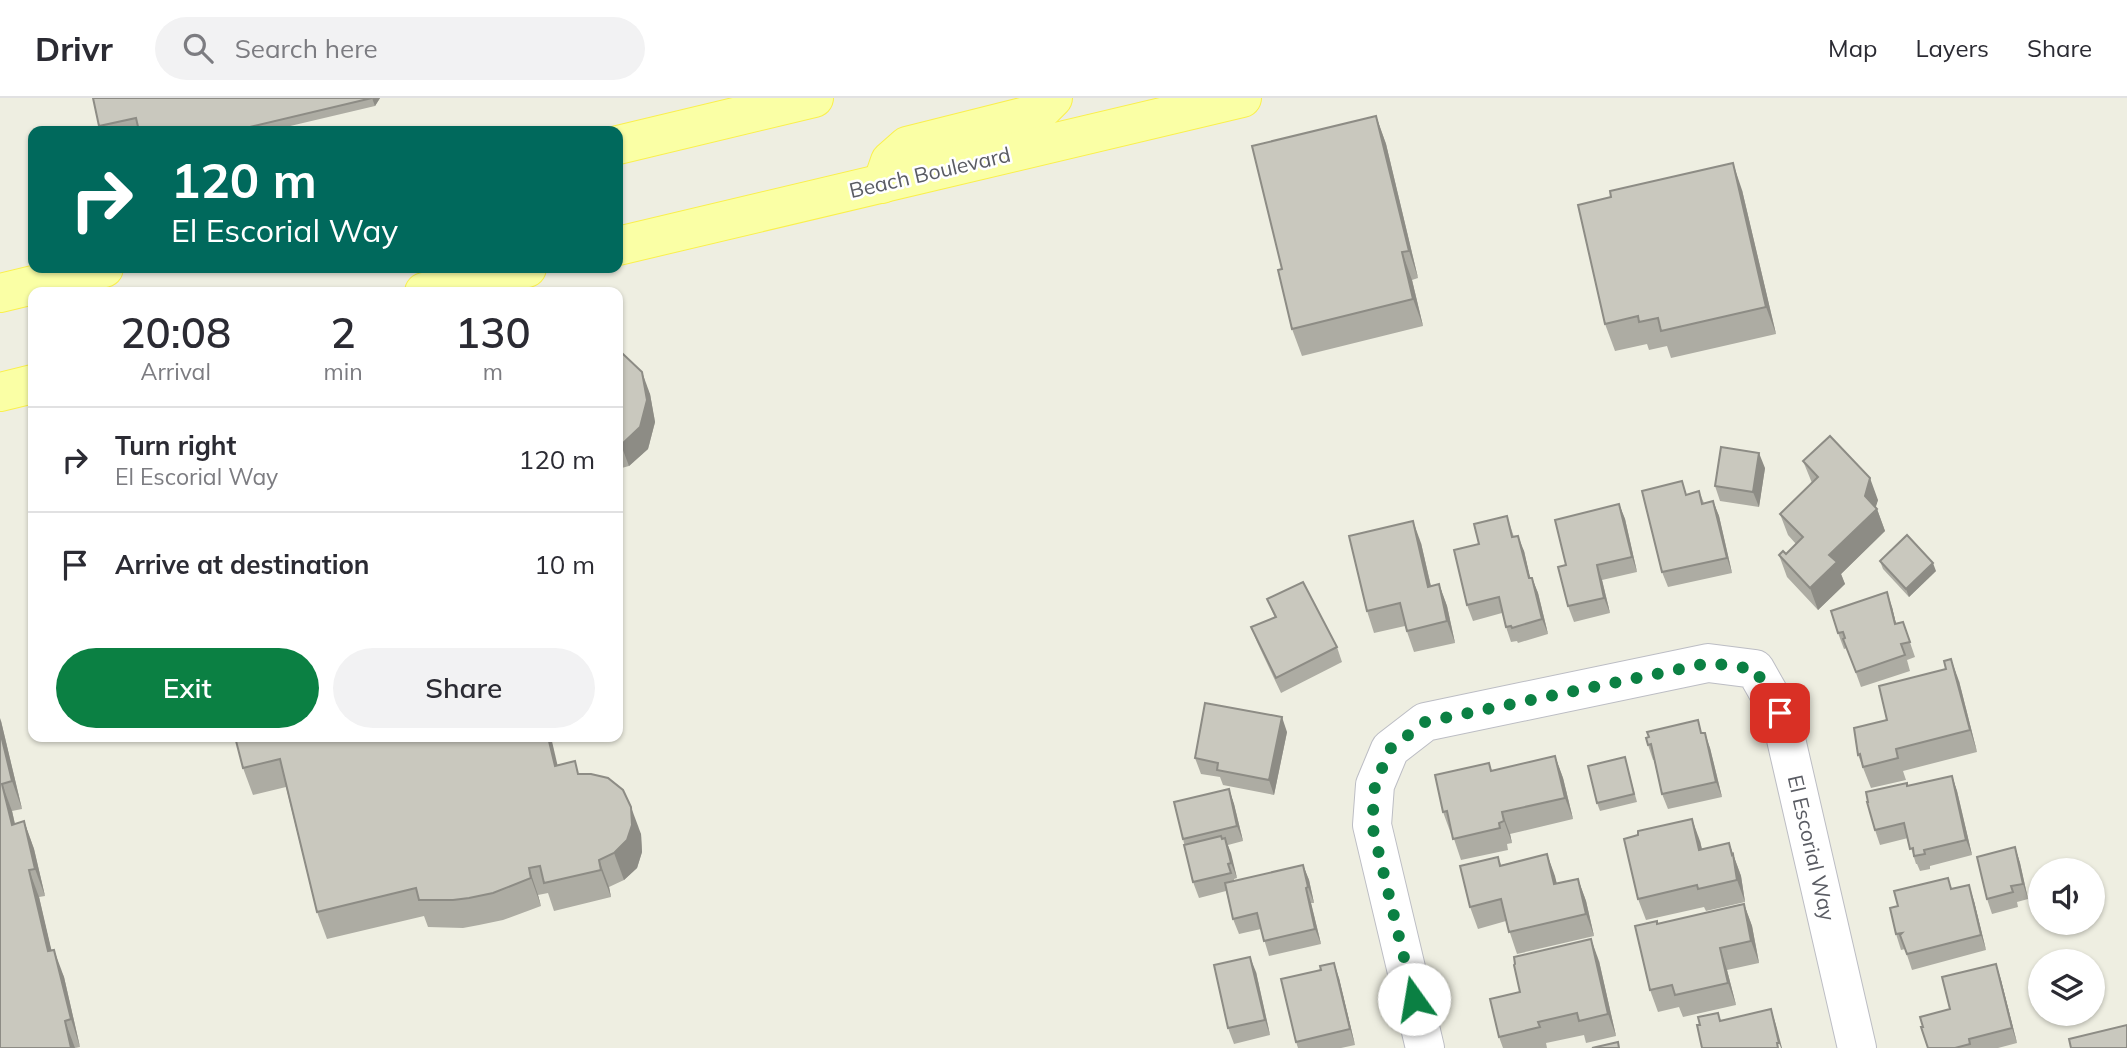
<!DOCTYPE html>
<html lang="en">
<head>
<meta charset="utf-8">
<style>
	body { margin:0; font-family:Mulish,sans-serif; background:#f2f2f3; color:#2b2b33; height:100vh; display:flex; flex-direction:column; font-size:26px; white-space:nowrap }
	* { box-sizing:border-box; margin:0 }
	p { font-size:23px; color:#7c7c81 }
	.icon { flex:none; width:38px; height:38px; fill:none; stroke:currentColor; stroke-width:2; stroke-linecap:round; stroke-linejoin:round }
	.map { position:relative; flex:1; overflow:hidden }
	.drawer { position:absolute; left:28px; top:189px; width:595px; height:455px; display:flex; flex-direction:column; background:#fff; border-radius:14px; box-shadow:0 2px 5px #0004 }
	.drawer>* { flex:none }
	.top-card { position:absolute; left:28px; top:28px; width:595px; height:147px; border-radius:14px; box-shadow:0 2px 5px #0004; background:#00695c; color:#fff; overflow:hidden }
	.buttons { position:absolute; left:2028px; top:760px; display:grid; gap:14px }
	.buttons a { display:grid; place-items:center; width:77px; height:77px; border-radius:50%; background:#fff; box-shadow:0 2px 5px #0004; font-size:35px }
	.pin { position:absolute; display:grid; place-items:center; width:60px; height:60px; color:#fff; margin:-30px; border-radius:14px; box-shadow:0 4px 10px #0006 }
	.me { position:absolute; width:77px; margin:-38px; rotate:347deg; stroke-linejoin:round; filter:drop-shadow(0 0 5px #0008) }
	.turn { display:flex; align-items:center; gap:24px; height:147px; padding:0 28px; font-size:32px }
	.turn .icon { width:91px; height:91px; stroke-width:2.5 }
	.turn b { display:block; font-size:49px; line-height:60px }
	.eta { display:flex; justify-content:space-evenly; align-items:center; height:119px; text-align:center }
	.eta b { font-size:42px; font-weight:600; line-height:49px }
	.button { display:flex; gap:14px; margin-top:auto; padding:14px 28px }
	.button a { flex:1; height:80px; border-radius:42px; background:#0b8043; color:#fff; font-size:28px; font-weight:600; line-height:80px; text-align:center }
	.button a+a { background:#f2f2f3; color:#2b2b33 }
	ul { padding:0; list-style:none }
	li { display:flex; align-items:center; gap:21px; height:105px; padding:0 28px; border-top:2px solid #e1e1e2 }
	li div { flex:1 }
	li b { display:block; font-size:26px }
	li em { font-style:normal }
	header { display:flex; align-items:center; gap:42px; box-sizing:border-box; height:98px; padding:0 35px; background:#fff; border-bottom:2px solid #e1e1e2 }
	header strong { font-size:33px }
	nav { display:flex; gap:38px; margin-inline-start:auto; font-size:24px }
	.search { width:490px; height:63px; background:#f2f2f3; display:flex; align-items:center; gap:18px; box-sizing:border-box; padding:0 24px; border-radius:38px; color:#7c7c81; font-size:26px }
	.map>svg:first-child { display:block }
	.lines { fill:none; stroke-linecap:round; stroke-linejoin:round }
	.street-casing { stroke:#bcbdc4; stroke-width:40 }
	.primary-casing { stroke:#faf04d; stroke-width:40 }
	.street { stroke:#fff; stroke-width:38 }
	.primary { stroke:#faffa5; stroke-width:38 }
	.wall { fill:#adaca3 }
	.shaded-wall { fill:#8d8c85 }
	.building { fill:#c9c8be; stroke:#8d8c85; stroke-width:2 }
	.route { stroke:#0b8043; stroke-width:12; stroke-dasharray:0 21.6 }
	.labels { text-anchor:middle; stroke-width:5; stroke-linejoin:round; paint-order:stroke }
	.street-label { font-size:21px; fill:#5a5c63; stroke:#fff }
</style>
</head>
<body>
<header>
<strong>Drivr</strong>
<div class="search"><svg class="icon" aria-label="search" viewBox="0 0 24 24"><circle cx="10" cy="10" r="6"/><path d="M15 15l6 6"/></svg>Search here</div>
<nav><a>Map</a><a>Layers</a><a>Share</a></nav>
</header>
<div class="map">
<svg width="2127" height="950" viewBox="0 0 2127 950">
	<rect width="100%" height="100%" fill="#eeeee1"/>
	<g class="lines">
		<defs>
			<path id="street" d="M 1425,950 L 1372,727 L 1375,687 L 1390,651 L 1425,624 L 1708,565 L 1755,571 L 1780,615 L 1857,950"/>
			<g id="primary">
				<path d="M 618,47 L 814,0"/>
				<path d="M 882,86 L 890,63 L 907,48 L 1038,15 L 1053,0"/>
				<path d="M 618,148 L 1242,0"/>
				<path d="M 424,194 L 527,170"/>
				<path d="M 0,195 L 104,170"/>
				<path d="M 0,294 L 33,286"/>
			</g>
		</defs>
		<!-- street casing -->
		<use href="#street" class="street-casing"/>
		<!-- primary casing -->
		<use href="#primary" class="primary-casing"/>
		<!-- street -->
		<use href="#street" class="street"/>
		<!-- primary -->
		<use href="#primary" class="primary"/>
	</g>
	<!-- wall -->
	<g class="wall">
		<path d="M 93,0 L 380,0 L 375,8 L 269,33 L 139,33 L 138,28 L 115,33 L 101,33 Z"/>
		<path d="M 1376,18 L 1386,46 L 1418,180 L 1412,182 L 1423,228 L 1302,258 L 1292,231 L 1282,171 Z"/>
		<path d="M 1742,92 L 1776,236 L 1671,260 L 1667,248 L 1649,252 L 1647,246 L 1615,253 L 1605,226 Z"/>
		<path d="M 618,253 L 650,296 L 655,324 L 648,351 L 629,368 L 618,371 Z"/>
		<path d="M 1803,363 L 1878,402 L 1875,409 L 1877,411 L 1885,433 L 1841,476 L 1845,486 L 1818,512 L 1787,479 L 1779,457 L 1786,456 L 1796,446 L 1788,437 L 1780,416 L 1812,385 Z"/>
		<path d="M 1765,370 L 1759,409 L 1720,403 L 1715,388 Z"/>
		<path d="M 1699,393 L 1704,405 L 1713,403 L 1719,418 L 1732,475 L 1668,489 L 1662,474 Z"/>
		<path d="M 1619,406 L 1625,421 L 1637,474 L 1602,482 L 1610,515 L 1574,524 L 1568,508 L 1566,467 Z"/>
		<path d="M 1507,418 L 1514,439 L 1524,453 L 1530,480 L 1532,480 L 1538,495 L 1548,536 L 1518,545 L 1517,543 L 1511,544 L 1506,529 L 1502,515 L 1473,523 L 1467,507 L 1479,446 Z"/>
		<path d="M 1421,445 L 1431,488 L 1439,486 L 1447,508 L 1455,545 L 1414,554 L 1405,528 L 1374,535 L 1367,513 Z"/>
		<path d="M 1880,463 L 1936,473 L 1909,499 L 1883,471 Z"/>
		<path d="M 1267,501 L 1337,549 L 1342,564 L 1281,595 L 1257,544 L 1251,529 L 1275,520 Z"/>
		<path d="M 1892,509 L 1896,526 L 1903,524 L 1915,559 L 1907,562 L 1910,573 L 1861,589 L 1847,550 L 1844,551 L 1838,535 Z"/>
		<path d="M 1959,583 L 1977,654 L 1903,673 L 1906,682 L 1871,690 L 1858,657 L 1887,622 Z"/>
		<path d="M 1,623 L 22,711 L 12,713 L 15,726 L 24,723 L 34,751 L 45,798 L 39,799 L 51,852 L 64,879 L 80,949 L 75,950 L 0,950 Z"/>
		<path d="M 1287,634 L 1274,697 L 1223,687 L 1220,679 L 1201,676 L 1195,660 Z"/>
		<path d="M 1703,635 L 1710,650 L 1722,699 L 1668,711 L 1662,696 L 1654,662 L 1653,662 L 1648,647 Z"/>
		<path d="M 235,639 L 558,667 L 580,676 L 641,736 L 642,754 L 637,770 L 624,782 L 609,789 L 611,799 L 554,813 L 548,795 L 538,797 L 541,808 L 503,822 L 479,827 L 463,830 L 428,829 L 424,818 L 327,841 L 317,814 L 286,689 L 253,697 L 243,670 Z"/>
		<path d="M 1555,658 L 1563,680 L 1573,721 L 1510,736 L 1512,745 L 1507,746 L 1508,752 L 1461,762 L 1452,735 L 1451,736 L 1443,714 L 1492,673 Z"/>
		<path d="M 1625,659 L 1637,704 L 1600,713 L 1597,705 Z"/>
		<path d="M 1952,678 L 1957,693 L 1972,757 L 1930,768 L 1930,771 L 1920,773 L 1917,766 L 1916,766 L 1908,740 L 1880,747 L 1875,732 L 1908,688 Z"/>
		<path d="M 1229,691 L 1234,706 L 1243,743 L 1228,747 L 1237,780 L 1234,781 L 1234,783 L 1303,767 L 1309,782 L 1314,805 L 1311,805 L 1321,846 L 1269,858 L 1261,831 L 1239,836 L 1233,821 L 1226,793 L 1199,800 L 1193,784 L 1183,741 Z"/>
		<path d="M 1700,743 L 1702,751 L 1729,745 L 1741,778 L 1745,804 L 1706,813 L 1704,809 L 1646,822 L 1638,801 Z"/>
		<path d="M 2015,749 L 2020,765 L 2028,801 L 2017,804 L 2018,809 L 1992,816 L 1987,801 Z"/>
		<path d="M 1547,756 L 1557,786 L 1578,781 L 1586,803 L 1594,838 L 1517,856 L 1506,823 L 1478,831 L 1470,809 L 1498,759 L 1501,767 Z"/>
		<path d="M 1952,791 L 1974,803 L 1986,852 L 1912,872 L 1905,851 L 1901,852 L 1896,836 Z"/>
		<path d="M 1744,806 L 1752,828 L 1759,865 L 1727,872 L 1736,907 L 1683,919 L 1679,909 L 1658,914 L 1650,892 L 1657,826 Z"/>
		<path d="M 1599,863 L 1616,938 L 1586,945 L 1584,937 L 1546,945 L 1547,950 L 1503,950 L 1499,939 L 1520,894 Z"/>
		<path d="M 1996,866 L 2001,882 L 2017,945 L 1998,950 L 1928,950 L 1950,911 Z"/>
		<path d="M 1321,872 L 1339,880 L 1355,947 L 1341,950 L 1298,950 L 1296,944 Z"/>
		<path d="M 1256,874 L 1270,937 L 1234,946 L 1228,930 Z"/>
	</g>
	<!-- shaded-wall -->
	<g class="shaded-wall">
		<path d="M 372,0 L 380,0 L 375,8 Z"/>
		<path d="M 1376,18 L 1386,46 L 1418,180 L 1409,153 Z"/>
		<path d="M 1733,65 L 1742,92 L 1776,236 L 1766,209 Z"/>
		<path d="M 1402,154 L 1412,182 L 1423,228 L 1413,201 Z"/>
		<path d="M 642,274 L 650,296 L 655,324 L 648,351 L 629,368 L 621,347 Z"/>
		<path d="M 1759,355 L 1765,370 L 1759,409 L 1753,394 Z"/>
		<path d="M 1870,380 L 1878,402 L 1874,415 L 1877,411 L 1885,433 L 1841,476 L 1845,486 L 1818,512 L 1810,490 L 1865,398 Z"/>
		<path d="M 1713,403 L 1719,418 L 1732,475 L 1727,460 Z"/>
		<path d="M 1619,406 L 1625,421 L 1637,474 L 1632,459 Z"/>
		<path d="M 1413,423 L 1421,445 L 1436,511 L 1428,489 Z"/>
		<path d="M 1518,438 L 1524,453 L 1534,496 L 1529,480 Z"/>
		<path d="M 1933,465 L 1936,473 L 1909,499 L 1906,491 Z"/>
		<path d="M 1597,467 L 1602,482 L 1610,515 L 1604,500 Z"/>
		<path d="M 1532,480 L 1538,495 L 1548,536 L 1542,521 Z"/>
		<path d="M 1439,486 L 1447,508 L 1455,545 L 1447,523 Z"/>
		<path d="M 1887,494 L 1892,509 L 1900,542 L 1895,526 Z"/>
		<path d="M 1951,561 L 1959,583 L 1977,654 L 1970,632 Z"/>
		<path d="M 1282,619 L 1287,634 L 1274,697 L 1269,682 Z"/>
		<path d="M 0,620 L 1,623 L 22,711 L 12,683 L 0,633 Z"/>
		<path d="M 1705,635 L 1710,650 L 1722,699 L 1716,684 Z"/>
		<path d="M 548,639 L 551,639 L 564,695 L 555,668 Z"/>
		<path d="M 1555,658 L 1563,680 L 1573,721 L 1565,700 Z"/>
		<path d="M 1952,678 L 1957,693 L 1972,757 L 1966,742 Z"/>
		<path d="M 2,686 L 12,713 L 21,754 L 12,727 Z"/>
		<path d="M 1229,691 L 1234,706 L 1243,743 L 1237,728 Z"/>
		<path d="M 631,709 L 641,736 L 642,754 L 637,770 L 624,782 L 614,755 Z"/>
		<path d="M 1502,714 L 1510,736 L 1512,745 L 1504,723 Z"/>
		<path d="M 1692,721 L 1700,743 L 1707,774 L 1699,752 Z"/>
		<path d="M 24,723 L 34,751 L 45,798 L 35,771 Z"/>
		<path d="M 1225,740 L 1231,755 L 1237,780 L 1231,765 Z"/>
		<path d="M 1729,745 L 1741,778 L 1745,804 L 1737,782 Z"/>
		<path d="M 2015,749 L 2020,765 L 2028,801 L 2023,786 Z"/>
		<path d="M 1547,756 L 1555,778 L 1562,808 L 1554,786 Z"/>
		<path d="M 599,762 L 609,789 L 611,799 L 601,772 Z"/>
		<path d="M 1303,767 L 1309,782 L 1314,805 L 1308,789 Z"/>
		<path d="M 529,770 L 538,797 L 541,808 L 531,780 Z"/>
		<path d="M 29,772 L 39,799 L 58,880 L 48,853 Z"/>
		<path d="M 1578,781 L 1586,803 L 1594,838 L 1586,816 Z"/>
		<path d="M 1969,787 L 1974,803 L 1986,852 L 1981,837 Z"/>
		<path d="M 1306,790 L 1311,805 L 1321,846 L 1315,831 Z"/>
		<path d="M 1744,806 L 1752,828 L 1759,865 L 1751,843 Z"/>
		<path d="M 1591,841 L 1599,863 L 1616,938 L 1608,916 Z"/>
		<path d="M 1720,850 L 1727,872 L 1736,907 L 1728,885 Z"/>
		<path d="M 54,852 L 64,879 L 80,949 L 71,921 Z"/>
		<path d="M 1250,859 L 1256,874 L 1270,937 L 1265,922 Z"/>
		<path d="M 1334,865 L 1339,880 L 1355,947 L 1350,931 Z"/>
		<path d="M 1996,866 L 2001,882 L 2017,945 L 2012,930 Z"/>
		<path d="M 1771,911 L 1776,927 L 1782,950 L 1781,950 L 1779,945 Z"/>
		<path d="M 65,923 L 75,950 L 71,950 Z"/>
	</g>
	<!-- building -->
	<g class="building">
		<path d="M 93,0 L 372,0 L 233,33 L 139,33 L 136,20 L 99,28 Z"/>
		<path d="M 1376,18 L 1409,153 L 1402,154 L 1413,201 L 1292,231 L 1278,172 L 1282,171 L 1252,48 Z"/>
		<path d="M 1733,65 L 1766,209 L 1661,233 L 1658,220 L 1639,224 L 1638,218 L 1605,226 L 1578,107 L 1611,99 L 1610,93 Z"/>
		<path d="M 618,253 L 622,255 L 642,274 L 647,302 L 640,329 L 621,347 L 618,347 Z"/>
		<path d="M 1830,338 L 1870,380 L 1865,398 L 1877,411 L 1829,457 L 1837,464 L 1810,490 L 1779,457 L 1783,453 L 1786,456 L 1803,439 L 1780,416 L 1818,379 L 1803,363 Z"/>
		<path d="M 1721,349 L 1759,355 L 1753,394 L 1715,388 Z"/>
		<path d="M 1682,383 L 1686,397 L 1699,393 L 1702,406 L 1713,403 L 1727,460 L 1662,474 L 1642,393 Z"/>
		<path d="M 1619,406 L 1632,459 L 1597,467 L 1604,500 L 1568,508 L 1558,469 L 1566,467 L 1555,422 Z"/>
		<path d="M 1507,418 L 1512,439 L 1518,438 L 1529,480 L 1532,480 L 1542,521 L 1512,530 L 1511,528 L 1506,529 L 1499,499 L 1467,507 L 1454,452 L 1479,446 L 1474,426 Z"/>
		<path d="M 1413,423 L 1428,489 L 1439,486 L 1447,523 L 1407,533 L 1400,505 L 1367,513 L 1349,438 Z"/>
		<path d="M 1907,437 L 1933,465 L 1906,491 L 1880,463 Z"/>
		<path d="M 1303,484 L 1337,549 L 1276,580 L 1251,529 L 1276,519 L 1267,501 Z"/>
		<path d="M 1887,494 L 1895,526 L 1903,524 L 1910,544 L 1901,546 L 1905,557 L 1856,574 L 1843,541 L 1845,540 L 1843,534 L 1838,535 L 1831,513 Z"/>
		<path d="M 1951,561 L 1970,632 L 1896,651 L 1898,660 L 1863,669 L 1860,656 L 1858,657 L 1854,630 L 1887,622 L 1879,588 L 1946,571 L 1944,563 Z"/>
		<path d="M 1205,605 L 1282,619 L 1269,682 L 1217,672 L 1218,665 L 1195,660 Z"/>
		<path d="M 1698,622 L 1701,635 L 1705,635 L 1716,684 L 1662,696 L 1651,646 L 1648,647 L 1646,640 L 1649,639 L 1647,634 Z"/>
		<path d="M 0,633 L 12,683 L 2,686 L 12,727 L 24,723 L 35,771 L 29,772 L 48,853 L 54,852 L 71,921 L 65,923 L 71,950 L 0,950 Z"/>
		<path d="M 235,639 L 548,639 L 555,668 L 575,663 L 578,676 L 591,676 L 608,680 L 623,692 L 631,709 L 632,727 L 627,742 L 614,755 L 599,762 L 601,772 L 544,785 L 540,768 L 529,770 L 531,780 L 493,795 L 469,800 L 453,802 L 419,802 L 416,790 L 317,814 L 280,661 L 243,670 Z"/>
		<path d="M 1555,658 L 1565,700 L 1502,714 L 1504,723 L 1499,725 L 1500,730 L 1453,741 L 1447,713 L 1443,714 L 1435,677 L 1489,665 L 1491,673 Z"/>
		<path d="M 1625,659 L 1634,696 L 1597,705 L 1588,668 Z"/>
		<path d="M 1952,678 L 1966,742 L 1924,752 L 1925,756 L 1914,758 L 1913,750 L 1910,751 L 1904,725 L 1875,732 L 1867,704 L 1868,704 L 1866,694 L 1907,685 L 1907,688 Z"/>
		<path d="M 1229,691 L 1237,728 L 1183,741 L 1174,704 Z"/>
		<path d="M 1692,721 L 1699,752 L 1729,745 L 1732,757 L 1733,756 L 1737,782 L 1698,791 L 1697,787 L 1638,801 L 1624,741 L 1638,737 L 1638,733 Z"/>
		<path d="M 1221,738 L 1222,741 L 1225,740 L 1231,765 L 1228,766 L 1231,775 L 1193,784 L 1184,747 Z"/>
		<path d="M 2015,749 L 2023,786 L 2011,788 L 2013,794 L 1987,801 L 1977,759 Z"/>
		<path d="M 1547,756 L 1554,786 L 1578,781 L 1586,816 L 1509,834 L 1501,801 L 1470,809 L 1460,768 L 1498,759 L 1500,768 Z"/>
		<path d="M 1303,767 L 1308,789 L 1306,790 L 1315,831 L 1264,843 L 1257,815 L 1233,821 L 1225,785 Z"/>
		<path d="M 1948,780 L 1951,791 L 1969,787 L 1981,837 L 1907,856 L 1900,837 L 1902,835 L 1896,836 L 1890,810 L 1898,808 L 1894,793 Z"/>
		<path d="M 1744,806 L 1751,843 L 1720,850 L 1728,885 L 1675,897 L 1672,887 L 1650,892 L 1635,828 L 1657,823 L 1657,826 Z"/>
		<path d="M 1591,841 L 1608,916 L 1579,923 L 1577,915 L 1538,924 L 1540,929 L 1499,939 L 1490,901 L 1520,894 L 1514,867 L 1515,866 L 1514,859 Z"/>
		<path d="M 1250,859 L 1265,922 L 1228,930 L 1214,867 Z"/>
		<path d="M 1334,865 L 1350,931 L 1296,944 L 1281,881 L 1321,872 L 1320,868 Z"/>
		<path d="M 1996,866 L 2012,930 L 1969,941 L 1970,946 L 1955,950 L 1928,950 L 1921,929 L 1923,929 L 1920,919 L 1950,911 L 1942,879 Z"/>
		<path d="M 1771,911 L 1779,945 L 1777,945 L 1778,950 L 1702,950 L 1697,927 L 1700,927 L 1698,919 L 1718,915 L 1720,923 Z"/>
		<path d="M 2127,927 L 2127,950 L 2071,950 L 2069,941 Z"/>
		<path d="M 1618,944 L 1619,950 L 1592,950 Z"/>
	</g>
	<g class="lines">
		<!-- route -->
		<path class="route" d="M 1414,901 L 1372,727 L 1375,687 L 1390,651 L 1425,624 L 1709,565 L 1755,571 L 1780,615"/>
	</g>
	<g class="labels">
		<!-- street labels -->
		<g class="street-label">
			<text transform="translate(930 75) rotate(-13)" y="7">Beach Boulevard</text>
			<text transform="translate(1811 750) rotate(77)" y="7">El Escorial Way</text>
		</g>
	</g>
</svg>
<div class="buttons">
<a><svg class="icon" aria-label="sound" viewBox="0 0 24 24"><path d="M4 9h4l5-4v14l-5-4H4zM17 9q2 3 0 6"/></svg></a>
<a><svg class="icon" aria-label="layers" viewBox="0 0 24 24"><path d="M12 4l9 5-9 5-9-5zM3 14l9 5 9-5"/></svg></a>
</div>
<div class="pin" style="left:1780px;top:615px;background:#d93025"><svg class="icon" aria-label="arrive" viewBox="0 0 24 24"><path d="M6 21V4h12l-3 4 3 4H6"/></svg></div>
<svg class="me" style="left:1414px;top:901px" viewBox="-20 -20 40 40"><circle r="19" fill="#fff"/><path d="M0-13L10 11 0 6-10 11z" fill="#0b8043"/></svg>
<div class="top-card">
<div class="turn"><svg class="icon" aria-label="right" viewBox="0 0 24 24"><path d="M7 20v-9h11M14 6l5 5-5 5"/></svg><div><b>120 m</b>El Escorial Way</div></div>
</div>
<section class="drawer">
<div class="eta">
<div><b>20:08</b><p>Arrival</p></div>
<div><b>2</b><p>min</p></div>
<div><b>130</b><p>m</p></div>
</div>
<ul>
<li><svg class="icon" aria-label="right" viewBox="0 0 24 24"><path d="M7 20v-9h11M14 6l5 5-5 5"/></svg><div><b>Turn right</b><p>El Escorial Way</p></div><em>120 m</em></li>
<li><svg class="icon" aria-label="arrive" viewBox="0 0 24 24"><path d="M6 21V4h12l-3 4 3 4H6"/></svg><div><b>Arrive at destination</b></div><em>10 m</em></li>
</ul>
<div class="button"><a>Exit</a><a>Share</a></div>
</section>
</div>
</body>
</html>
